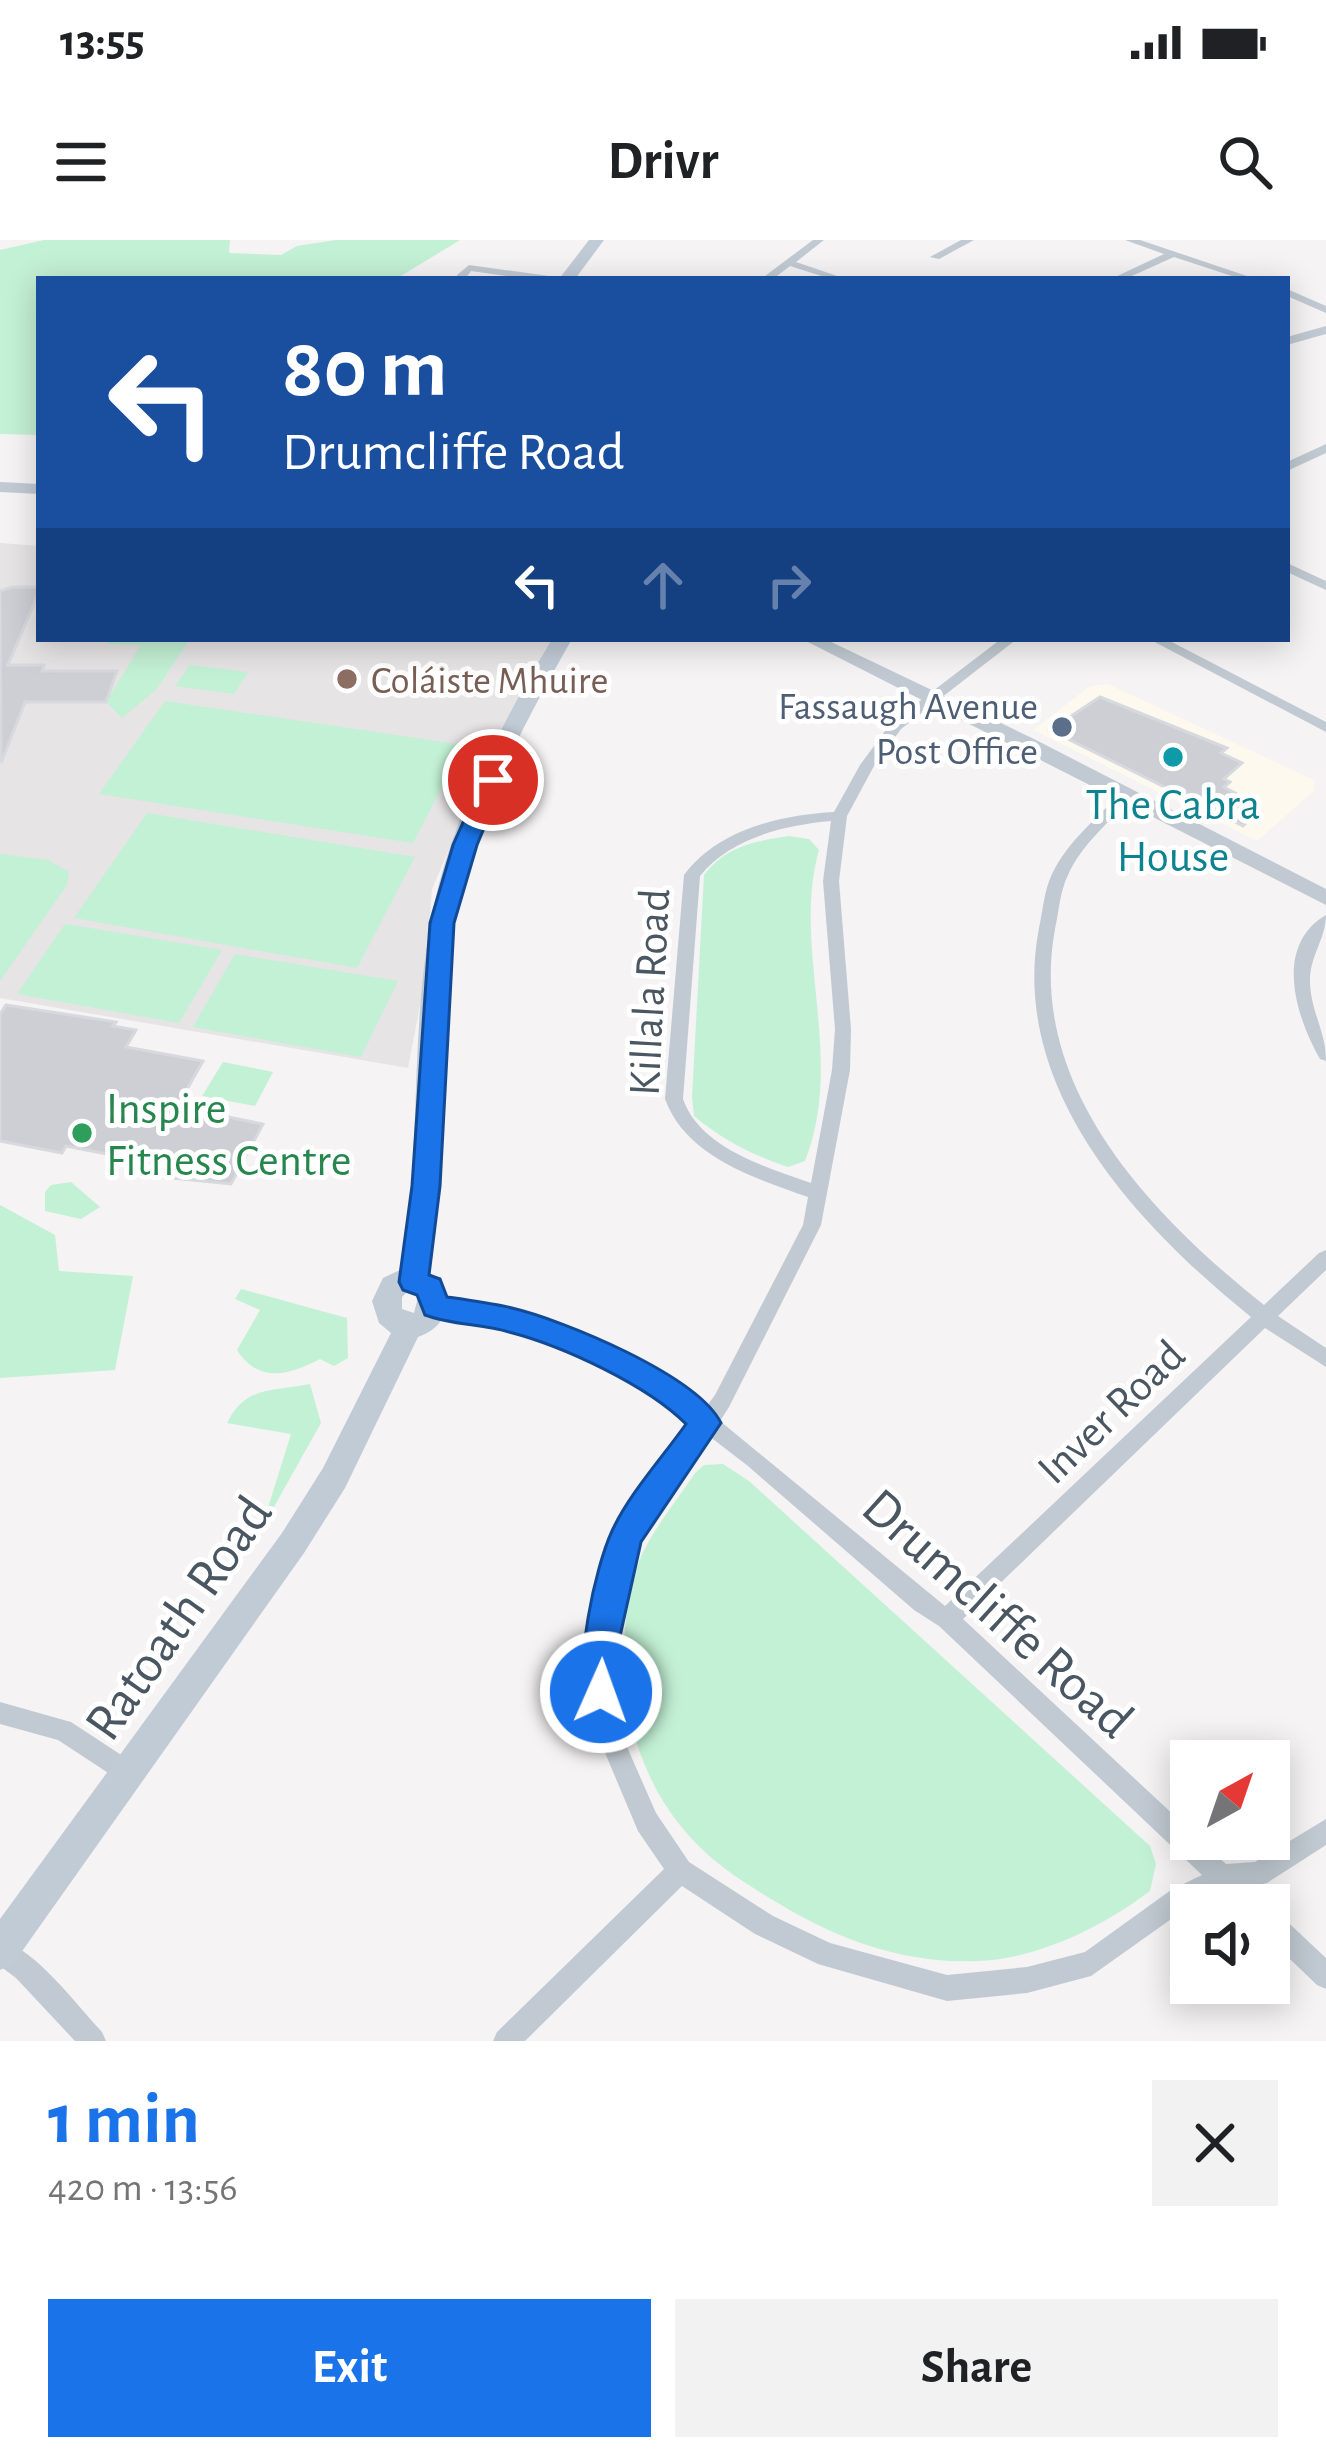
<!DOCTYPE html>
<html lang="en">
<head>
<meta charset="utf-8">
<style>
	body { margin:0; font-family:"Alegreya Sans",sans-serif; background:#f2f2f2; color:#202124; height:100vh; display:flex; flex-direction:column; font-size:45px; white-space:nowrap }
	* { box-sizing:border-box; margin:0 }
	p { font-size:39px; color:#757577 }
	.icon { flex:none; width:66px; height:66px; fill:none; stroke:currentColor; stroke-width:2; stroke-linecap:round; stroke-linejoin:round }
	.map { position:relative; height:1801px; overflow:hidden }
	.side { display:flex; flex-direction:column; background:#fff; flex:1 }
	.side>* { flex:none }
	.hud { position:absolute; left:36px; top:36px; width:1254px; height:366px; border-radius:0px; box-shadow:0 6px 30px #0003; background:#1a4fa0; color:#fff; overflow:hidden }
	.needle { width:78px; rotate:40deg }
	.controls { position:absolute; left:1170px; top:1500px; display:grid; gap:24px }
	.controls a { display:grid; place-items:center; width:120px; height:120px; border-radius:0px; background:#fff; box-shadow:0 6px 30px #0003; font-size:60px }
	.pin { position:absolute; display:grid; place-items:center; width:102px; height:102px; color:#fff; margin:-51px; border:6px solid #fff; border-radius:50%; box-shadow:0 3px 12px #0007 }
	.me { position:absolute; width:132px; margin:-66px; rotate:2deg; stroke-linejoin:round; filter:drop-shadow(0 0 9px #0008) }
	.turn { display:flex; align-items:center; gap:42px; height:252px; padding:0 48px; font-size:54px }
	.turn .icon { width:156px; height:156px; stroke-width:2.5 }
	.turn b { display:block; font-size:84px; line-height:102px }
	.lanes { display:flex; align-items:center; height:114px; padding:0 48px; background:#0003; justify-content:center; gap:60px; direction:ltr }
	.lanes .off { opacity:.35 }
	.round { display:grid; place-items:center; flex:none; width:126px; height:126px; border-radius:0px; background:#f2f2f2 }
	.summary { display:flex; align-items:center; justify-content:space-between; height:204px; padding:0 48px }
	h1 { font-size:72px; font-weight:700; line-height:90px; color:#1a73e8 }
	.button { display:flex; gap:24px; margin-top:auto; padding:24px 48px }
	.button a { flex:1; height:138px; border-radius:0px; background:#1a73e8; color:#fff; font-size:48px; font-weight:700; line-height:138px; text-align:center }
	.button a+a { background:#f2f2f2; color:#202124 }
	.status { display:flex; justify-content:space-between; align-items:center; height:84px; padding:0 60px; background:#fff; direction:ltr }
	.status svg { height:33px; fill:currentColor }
	header { display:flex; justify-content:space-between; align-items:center; height:156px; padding:0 48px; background:#fff; font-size:54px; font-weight:700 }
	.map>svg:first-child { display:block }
	.commercial { fill:#fdf9ef }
	.education { fill:#e6e4e5 }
	.green { fill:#c3f1d5 }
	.building { fill:#cdcfd5; stroke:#d7d9de; stroke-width:3 }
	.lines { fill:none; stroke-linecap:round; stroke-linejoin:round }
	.minor { fill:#c1cad2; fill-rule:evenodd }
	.tertiary { fill:#c1cad2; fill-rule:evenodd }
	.secondary { fill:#c1cbd6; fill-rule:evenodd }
	.route { fill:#1a73e8; stroke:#114b97; stroke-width:3 }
	.education-dot { fill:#8d6e63; stroke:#fff; stroke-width:4.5 }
	.service-dot { fill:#5c6f8a; stroke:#fff; stroke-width:4.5 }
	.culture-dot { fill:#0f9aa8; stroke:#fff; stroke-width:4.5 }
	.leisure-dot { fill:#2e9e5b; stroke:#fff; stroke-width:4.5 }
	.labels { text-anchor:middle; stroke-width:10; stroke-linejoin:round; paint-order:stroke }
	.far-education-label { font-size:39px; fill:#785e54; stroke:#fff; text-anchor:start }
	.far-service-label { font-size:39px; fill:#4e5e75; stroke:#fff; text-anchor:end }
	.culture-label { font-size:45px; fill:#0d838f; stroke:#fff }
	.street-label { font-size:45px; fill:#4a5661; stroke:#fff }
	.leisure-label { font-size:45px; fill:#27864d; stroke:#fff; text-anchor:start }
	.near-street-label { font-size:54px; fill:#4a5661; stroke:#fff }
</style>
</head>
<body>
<div class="status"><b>13:55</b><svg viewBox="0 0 49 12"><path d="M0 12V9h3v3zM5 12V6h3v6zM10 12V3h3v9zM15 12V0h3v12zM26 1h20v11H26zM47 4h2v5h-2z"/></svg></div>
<header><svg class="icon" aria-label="menu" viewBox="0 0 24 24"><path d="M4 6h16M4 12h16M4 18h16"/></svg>Drivr<svg class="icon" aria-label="search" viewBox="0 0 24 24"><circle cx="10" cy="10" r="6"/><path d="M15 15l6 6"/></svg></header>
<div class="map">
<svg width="1326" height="1801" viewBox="0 0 1326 1801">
	<rect width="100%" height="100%" fill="#f5f3f3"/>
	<!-- commercial -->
	<path class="commercial" d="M 1108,444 L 1314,540 L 1314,551 L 1257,601 L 1033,490 L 1090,446 Z"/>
	<!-- education -->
	<path class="education" d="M 0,303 L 39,306 L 39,399 L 143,399 L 157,449 L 190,399 L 552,399 L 496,499 L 432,649 L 424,745 L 408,828 L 0,758 Z"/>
	<!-- green -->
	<g class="green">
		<path d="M 44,0 L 230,0 L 229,13 L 281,15 L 297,6 L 336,0 L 460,0 L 396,39 L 39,39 L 39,195 L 0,194 L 0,10 Z"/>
		<path d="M 108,399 L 190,399 L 157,449 L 122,478 L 106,462 L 141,405 L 107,404 Z"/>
		<path d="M 190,425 L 248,432 L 234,454 L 175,446 Z"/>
		<path d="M 165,461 L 464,505 L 413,603 L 99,554 Z"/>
		<path d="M 147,573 L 415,617 L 357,728 L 74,678 Z"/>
		<path d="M 789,596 L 809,599 L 819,610 C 791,708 846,817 805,921 L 788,927 C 752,915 723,900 694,876 L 692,857 L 704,635 C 726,606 755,601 789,596 Z"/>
		<path d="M 0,614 L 48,620 L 69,632 L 67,645 L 0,741 Z"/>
		<path d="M 65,684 L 66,684 L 222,710 L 179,783 L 17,754 Z"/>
		<path d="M 235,714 L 398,741 L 361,817 L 193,787 Z"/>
		<path d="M 223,822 L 273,832 L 255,866 L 202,856 Z"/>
		<path d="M 71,942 L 100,967 L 81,979 L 45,971 L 45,952 L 51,945 Z"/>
		<path d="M 0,965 L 55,995 L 59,1031 L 133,1036 L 115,1130 L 0,1138 Z"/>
		<path d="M 241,1049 L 347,1078 L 348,1118 L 334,1126 L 320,1119 C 289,1135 259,1144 237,1110 L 260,1070 L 235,1059 Z"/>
		<path d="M 310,1144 L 321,1183 L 261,1290 L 291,1194 L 227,1183 C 246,1145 272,1152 310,1144 Z"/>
		<path d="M 723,1224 L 749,1241 L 1150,1606 L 1156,1624 L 1150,1651 C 1104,1686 1036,1720 976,1721 C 905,1724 838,1700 778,1663 C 749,1646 714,1624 691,1598 C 626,1527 610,1425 635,1334 C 644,1299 675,1264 695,1233 L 704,1225 Z"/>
	</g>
	<!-- building -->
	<g class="building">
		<path d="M 12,347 L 39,347 L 39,352 L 8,425 L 44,425 L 42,431 L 117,431 L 106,462 L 25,462 L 1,523 L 0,351 Z"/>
		<path d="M 1100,457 L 1227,508 L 1221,513 L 1242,523 L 1224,539 L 1230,542 L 1224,547 L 1235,553 L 1231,557 L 1259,571 L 1243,586 L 1050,490 Z"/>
		<path d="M 6,765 L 116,782 L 113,786 L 136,790 L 126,807 L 203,821 L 177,867 L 263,884 L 231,944 L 163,937 L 155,932 L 153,923 L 66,906 L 62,913 L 0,901 L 0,774 Z"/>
	</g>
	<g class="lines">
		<!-- minor -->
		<g class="minor">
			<path d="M 813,0 L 824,0 L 796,22 L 846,39 L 831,39 L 790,26 L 773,39 L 761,39 Z"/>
			<path d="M 961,0 L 974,0 L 939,19 L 930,17 Z"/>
			<path d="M 1125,0 L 1140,0 L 1256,39 L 1241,39 L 1174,17 L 1125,39 L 1111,39 L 1164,14 Z"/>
			<path d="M 469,25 L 549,36 L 554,39 L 527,39 L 471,31 L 465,39 L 457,39 L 457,35 Z"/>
			<path d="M 1287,49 L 1326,66 L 1326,73 L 1287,56 Z"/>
			<path d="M 1326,204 L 1326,213 L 1287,231 L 1287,222 Z"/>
			<path d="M 1287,323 L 1326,341 L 1326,350 L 1287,332 Z"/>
			<path d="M 1001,399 L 1017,399 L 901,489 L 874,526 L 847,576 L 839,641 L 851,789 L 850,830 L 821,985 L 729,1167 L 720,1181 L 945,1366 L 1251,1077 C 1136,984 1008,848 1039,688 C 1043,670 1044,651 1052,634 C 1068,601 1098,577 1123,551 L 1133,551 L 1133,557 C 1110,581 1082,604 1068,635 C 1060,651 1059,671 1055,689 C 1026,846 1151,975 1264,1065 L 1319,1013 L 1326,1010 L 1326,1030 L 1278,1076 L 1326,1108 L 1326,1127 L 1265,1088 L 963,1379 L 1191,1591 L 1191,1599 L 1199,1599 L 1226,1624 L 1255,1622 L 1326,1579 L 1326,1605 L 1267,1643 L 1251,1647 L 1261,1656 L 1264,1665 L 1234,1665 L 1220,1652 L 1191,1665 L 1091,1736 L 1027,1753 L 947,1761 L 818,1724 L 755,1694 L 682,1646 L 525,1801 L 493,1801 L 497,1792 L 664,1629 L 638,1591 L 603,1508 L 590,1452 L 591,1401 L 617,1290 L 693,1185 C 636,1146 576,1110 509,1091 C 485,1084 459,1080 435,1075 L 428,1073 L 425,1067 L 428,1061 L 435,1059 C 460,1064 485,1068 509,1075 C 580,1094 643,1130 704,1170 L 715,1155 L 803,985 L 808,957 C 755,938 686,917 665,859 L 684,635 C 717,590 780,575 834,572 L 860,525 L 891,483 ZM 831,581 L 823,641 L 835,789 L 832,830 L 811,943 C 766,927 700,908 683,859 L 700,636 C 730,598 785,585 831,581 ZM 709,1196 L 748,1226 L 914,1370 L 939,1386 L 1202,1635 L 1171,1650 L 1085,1712 L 1027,1727 L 947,1735 L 830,1703 L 773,1676 L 689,1622 L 656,1573 L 627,1507 L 612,1452 L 613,1401 L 635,1301 Z"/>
			<path d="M 1149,399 L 1166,399 L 1326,482 L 1326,492 Z"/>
			<path d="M 1326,675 C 1326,699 1309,717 1310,742 C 1311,773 1326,791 1326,821 L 1320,819 C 1296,777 1273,706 1326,675 Z"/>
			<path d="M 0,1462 L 71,1482 L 138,1526 L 142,1534 L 138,1542 L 130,1546 L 122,1542 L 58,1500 L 0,1484 Z"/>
			<path d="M 1269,1669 L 1278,1673 L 1326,1718 L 1326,1749 L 1317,1745 L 1269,1699 Z"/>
			<path d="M 0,1699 C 37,1711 75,1763 102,1792 L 106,1801 L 75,1801 L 16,1738 L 0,1726 Z"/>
		</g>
		<!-- tertiary -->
		<g class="tertiary">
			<path d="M 1326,86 L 1326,94 L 1287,105 L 1287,97 Z"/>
			<path d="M 0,242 L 39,244 L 39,254 L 0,252 Z"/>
			<path d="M 802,399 L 825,399 L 1034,499 L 1326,649 L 1326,665 Z"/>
		</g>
		<!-- secondary -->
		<g class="secondary">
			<path d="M 589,0 L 604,0 L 575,39 L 559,39 Z"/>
			<path d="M 552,399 L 572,399 C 522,487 470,584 454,686 C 436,801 449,918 430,1033 C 457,1054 450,1086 418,1097 L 345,1248 L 304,1313 L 13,1724 L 0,1730 L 0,1679 L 282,1293 L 323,1228 L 391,1093 L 379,1083 L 372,1061 L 383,1038 L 402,1029 L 407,998 C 419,894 412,788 430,686 C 447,584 500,487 552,399 ZM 407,1052 L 418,1057 L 414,1073 L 402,1069 L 402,1057 Z"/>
		</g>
	</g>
	<!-- route -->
	<path class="route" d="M 493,533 L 504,540 L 477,605 L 454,683 L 440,946 L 429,1035 L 440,1039 L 447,1057 C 468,1060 490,1063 512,1068 C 563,1080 697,1135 721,1183 L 641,1302 L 619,1401 L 619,1452 L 614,1464 L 601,1469 L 589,1464 C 573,1427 595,1328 612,1291 C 629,1254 662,1218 686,1184 C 647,1145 563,1106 509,1092 C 482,1084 452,1085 425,1075 L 417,1055 L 403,1050 L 399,1042 L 412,946 L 430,683 L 453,605 L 482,540 Z"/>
	<!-- markers -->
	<circle class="education-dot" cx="347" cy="439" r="12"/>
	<circle class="service-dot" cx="1062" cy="487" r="12"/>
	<circle class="culture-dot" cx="1173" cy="517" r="12"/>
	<circle class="leisure-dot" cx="82" cy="893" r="12"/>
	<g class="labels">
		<!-- far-education labels -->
		<g class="far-education-label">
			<text x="371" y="453">Coláiste Mhuire</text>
		</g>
		<!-- far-service labels -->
		<g class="far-service-label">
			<text x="1038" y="479">Fassaugh Avenue<tspan x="1038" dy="45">Post Office</tspan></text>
		</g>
		<!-- culture labels -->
		<g class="culture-label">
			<text x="1173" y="579">The Cabra<tspan x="1173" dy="52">House</tspan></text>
		</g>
		<!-- street labels -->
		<g class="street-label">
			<text transform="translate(648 752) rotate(-87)" y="16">Killala Road</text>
			<text transform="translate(1110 1171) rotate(-44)" y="16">Inver Road</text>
		</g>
		<!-- leisure labels -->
		<g class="leisure-label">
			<text x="106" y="883">Inspire<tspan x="106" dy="52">Fitness Centre</tspan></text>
		</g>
		<!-- near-street labels -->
		<g class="near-street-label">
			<text transform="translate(999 1372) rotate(42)" y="19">Drumcliffe Road</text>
			<text transform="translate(177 1377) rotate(-55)" y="19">Ratoath Road</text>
		</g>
	</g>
</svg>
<div class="controls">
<a><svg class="needle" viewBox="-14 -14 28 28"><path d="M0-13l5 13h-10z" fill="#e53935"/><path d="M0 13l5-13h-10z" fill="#757577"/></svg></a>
<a><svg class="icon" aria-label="sound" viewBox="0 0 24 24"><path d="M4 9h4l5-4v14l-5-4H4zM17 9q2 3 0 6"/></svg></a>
</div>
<div class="pin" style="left:493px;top:540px;background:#d93025"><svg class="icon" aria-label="arrive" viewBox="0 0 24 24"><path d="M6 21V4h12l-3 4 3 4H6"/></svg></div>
<svg class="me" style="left:601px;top:1452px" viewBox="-20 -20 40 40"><circle r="17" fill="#1a73e8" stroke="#fff" stroke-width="3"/><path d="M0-11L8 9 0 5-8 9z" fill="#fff"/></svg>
<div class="hud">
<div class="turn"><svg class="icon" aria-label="left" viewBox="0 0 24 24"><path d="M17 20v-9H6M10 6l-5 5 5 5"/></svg><div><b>80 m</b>Drumcliffe Road</div></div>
<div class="lanes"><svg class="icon" aria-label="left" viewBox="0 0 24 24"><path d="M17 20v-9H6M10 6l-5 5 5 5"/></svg><svg class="icon off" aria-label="ahead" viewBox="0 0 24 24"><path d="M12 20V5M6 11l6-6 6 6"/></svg><svg class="icon off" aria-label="right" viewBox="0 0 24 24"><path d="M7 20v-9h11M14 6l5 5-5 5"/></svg></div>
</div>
</div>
<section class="side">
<div class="summary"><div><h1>1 min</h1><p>420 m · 13:56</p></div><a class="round"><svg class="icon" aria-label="close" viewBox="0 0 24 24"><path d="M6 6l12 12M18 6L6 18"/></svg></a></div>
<div class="button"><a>Exit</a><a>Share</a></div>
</section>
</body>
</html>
